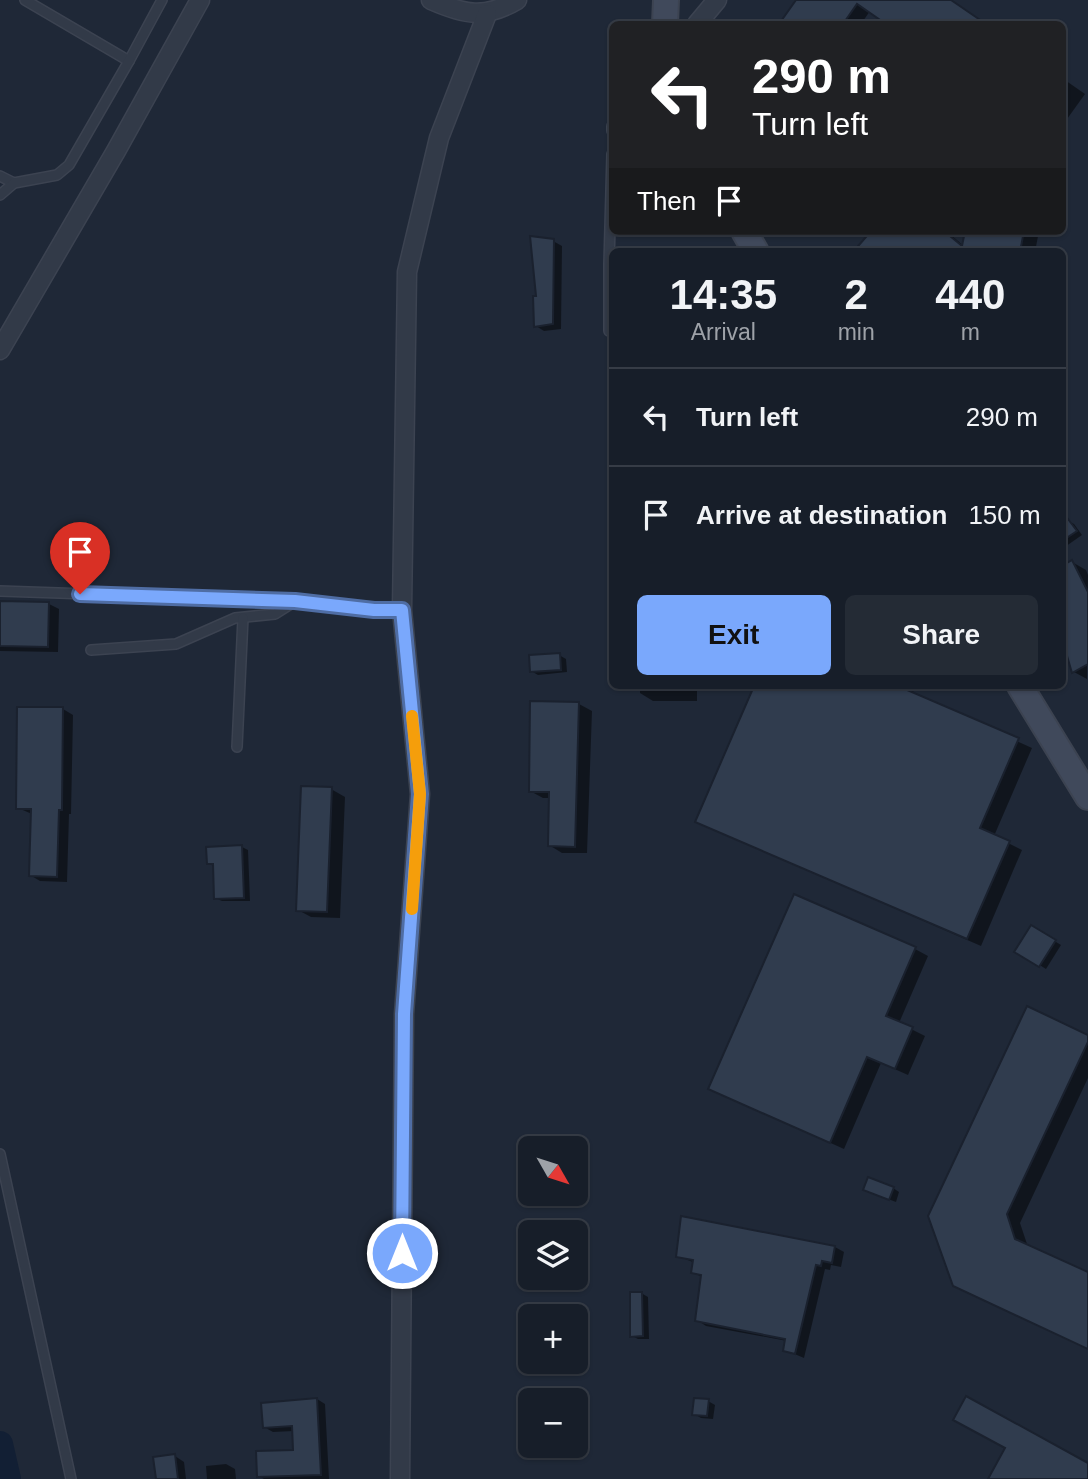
<!DOCTYPE html>
<html lang="en">
<head>
<meta charset="utf-8">
<style>
	body { margin:0; font-family:Helvetica,sans-serif; background:#242b35; color:#f1f3f6; height:100vh; display:flex; flex-direction:column; font-size:26px; white-space:nowrap }
	* { box-sizing:border-box; margin:0 }
	p { font-size:23px; color:#9ea2a8 }
	.icon { flex:none; width:38px; height:38px; fill:none; stroke:currentColor; stroke-width:2; stroke-linecap:round; stroke-linejoin:round }
	.map { position:relative; flex:1; overflow:hidden }
	.drawer { position:absolute; left:609px; top:248px; width:457px; height:441px; display:flex; flex-direction:column; background:#171e29; border-radius:10px; box-shadow:0 2px 5px #0004,0 0 0 2px #363c46 }
	.drawer>* { flex:none }
	.guide { position:absolute; left:609px; top:21px; width:457px; height:214px; border-radius:10px; box-shadow:0 2px 5px #0004,0 0 0 2px #363c46; background:#202124; color:#fff; overflow:hidden }
	.needle { width:46px; rotate:129deg }
	.controls { position:absolute; left:518px; top:1136px; display:grid; gap:14px }
	.controls a { display:grid; place-items:center; width:70px; height:70px; border-radius:10px; background:#171e29; box-shadow:0 2px 5px #0004,0 0 0 2px #363c46; font-size:35px }
	.pin { position:absolute; display:grid; place-items:center; width:60px; height:60px; color:#fff; margin:-72px -30px; border-radius:50% 50% 50% 0; rotate:-45deg; box-shadow:0 0 7px #0007 }
	.pin .icon { rotate:45deg }
	.me { position:absolute; width:77px; margin:-38px; rotate:0deg; stroke-linejoin:round; filter:drop-shadow(0 0 5px #0008) }
	.turn { display:flex; align-items:center; gap:24px; height:147px; padding:0 28px; font-size:32px }
	.turn .icon { width:91px; height:91px; stroke-width:2.5 }
	.turn b { display:block; font-size:49px; line-height:60px }
	.then { display:flex; align-items:center; height:66px; padding:0 28px; background:#0003; gap:14px; font-size:26px }
	.eta { display:flex; justify-content:space-evenly; align-items:center; height:119px; text-align:center }
	.eta b { font-size:42px; font-weight:700; line-height:49px }
	.button { display:flex; gap:14px; margin-top:auto; padding:14px 28px }
	.button a { flex:1; height:80px; border-radius:10px; background:#7aa8fc; color:#111; font-size:28px; font-weight:700; line-height:80px; text-align:center }
	.button a+a { background:#242b35; color:#f1f3f6 }
	ul { padding:0; list-style:none }
	li { display:flex; align-items:center; gap:21px; height:98px; padding:0 28px; border-top:2px solid #363c46 }
	li div { flex:1 }
	li b { display:block; font-size:26px }
	li em { font-style:normal }
	.map>svg:first-child { display:block }
	.shadow { fill:#0007 }
	.lines { fill:none; stroke-linecap:round; stroke-linejoin:round }
	.river { stroke:#121f34; stroke-width:26 }
	.building { fill:#303c4e; stroke:#1a212e; stroke-width:2 }
	.lane-casing { stroke:#3c4351; stroke-width:12 }
	.street-casing { stroke:#3c4351; stroke-width:21 }
	.secondary-casing { stroke:#3c4351; stroke-width:28 }
	.lane { stroke:#323a48; stroke-width:9 }
	.street { stroke:#323a48; stroke-width:18 }
	.secondary { stroke:#40495b; stroke-width:24 }
	.route-casing { stroke:#4f6da4; stroke-width:18 }
	.route { stroke:#7aa8fc; stroke-width:12 }
	.slow { stroke:#f59e0b; stroke-width:12 }
</style>
</head>
<body>
<div class="map">
<svg width="1088" height="1479" viewBox="0 0 1088 1479">
	<rect width="100%" height="100%" fill="#1f2837"/>
	<!-- shadow -->
	<g class="shadow">
		<path d="M 798,0 L 951,0 L 986,24 L 889,24 L 870,11 L 861,24 L 781,24 Z"/>
		<path d="M 1062,78 L 1085,94 L 1062,126 Z"/>
		<path d="M 874,231 L 946,231 L 964,246 L 967,231 L 1039,231 L 1035,252 L 855,252 Z"/>
		<path d="M 553,241 L 562,246 L 561,329 L 544,331 L 536,326 L 538,298 Z"/>
		<path d="M 1068,521 L 1074,524 L 1082,535 L 1062,549 L 1062,525 Z"/>
		<path d="M 1072,562 L 1086,570 L 1088,575 L 1087,679 L 1074,672 Z"/>
		<path d="M 0,603 L 49,604 L 59,609 L 58,652 L 0,651 Z"/>
		<path d="M 559,655 L 566,659 L 567,672 L 538,675 L 531,671 Z"/>
		<path d="M 640,686 L 697,686 L 697,701 L 653,701 L 640,693 Z"/>
		<path d="M 757,686 L 916,686 L 912,694 L 1032,748 L 994,836 L 1022,850 L 981,946 L 697,822 Z"/>
		<path d="M 579,704 L 592,711 L 587,853 L 562,853 L 549,845 L 551,798 L 543,798 L 530,791 Z"/>
		<path d="M 63,709 L 73,715 L 71,814 L 69,814 L 67,882 L 40,881 L 30,875 L 32,814 L 18,808 Z"/>
		<path d="M 331,789 L 345,797 L 340,918 L 311,917 L 298,910 Z"/>
		<path d="M 242,847 L 248,850 L 250,901 L 222,901 L 215,898 L 215,867 L 208,863 Z"/>
		<path d="M 1031,927 L 1061,945 L 1046,969 L 1017,951 Z"/>
		<path d="M 915,949 L 928,956 L 899,1023 L 925,1036 L 908,1075 L 881,1063 L 844,1149 L 710,1089 Z"/>
		<path d="M 1088,1037 L 1088,1078 L 1020,1223 L 1028,1247 L 1088,1274 L 1088,1347 L 966,1290 Z"/>
		<path d="M 893,1188 L 899,1192 L 896,1202 L 872,1193 Z"/>
		<path d="M 835,1247 L 844,1252 L 841,1267 L 831,1265 L 830,1270 L 825,1269 L 804,1358 L 785,1350 L 787,1341 L 706,1326 L 697,1320 L 703,1278 L 693,1272 L 695,1263 L 678,1256 Z"/>
		<path d="M 641,1293 L 648,1297 L 649,1339 L 638,1339 L 632,1336 Z"/>
		<path d="M 317,1399 L 325,1404 L 329,1479 L 264,1479 L 259,1476 L 294,1451 L 294,1431 L 273,1432 L 264,1427 Z"/>
		<path d="M 708,1401 L 715,1405 L 713,1419 L 701,1418 L 694,1414 Z"/>
		<path d="M 175,1456 L 184,1462 L 186,1479 L 157,1479 Z"/>
		<path d="M 226,1464 L 235,1469 L 236,1479 L 207,1479 L 206,1466 Z"/>
	</g>
	<g class="lines">
		<!-- river -->
		<path class="river" d="M 0,1444 L 8,1479"/>
	</g>
	<!-- building -->
	<g class="building">
		<path d="M 796,0 L 951,0 L 986,24 L 886,24 L 857,4 L 843,24 L 779,24 Z"/>
		<path d="M 871,231 L 944,231 L 962,246 L 965,231 L 1024,231 L 1020,252 L 853,252 Z"/>
		<path d="M 530,236 L 554,239 L 553,324 L 534,327 L 533,296 L 536,296 Z"/>
		<path d="M 1062,511 L 1077,531 L 1062,541 Z"/>
		<path d="M 1072,560 L 1088,592 L 1088,664 L 1072,673 L 1065,649 L 1067,636 L 1062,624 L 1062,566 Z"/>
		<path d="M 0,601 L 49,602 L 48,647 L 0,646 Z"/>
		<path d="M 560,653 L 561,670 L 530,672 L 529,655 Z"/>
		<path d="M 754,686 L 898,686 L 1019,738 L 980,828 L 1010,841 L 967,939 L 695,822 Z"/>
		<path d="M 530,701 L 579,702 L 575,847 L 548,846 L 549,792 L 529,792 Z"/>
		<path d="M 17,707 L 63,707 L 62,810 L 59,810 L 57,877 L 29,876 L 31,809 L 16,809 Z"/>
		<path d="M 301,786 L 332,787 L 327,912 L 296,911 Z"/>
		<path d="M 242,845 L 244,898 L 214,899 L 213,864 L 207,864 L 206,847 Z"/>
		<path d="M 794,894 L 916,947 L 886,1016 L 913,1027 L 895,1069 L 867,1057 L 830,1143 L 708,1089 Z"/>
		<path d="M 1031,925 L 1056,940 L 1039,967 L 1014,952 Z"/>
		<path d="M 1027,1006 L 1088,1035 L 1088,1042 L 1007,1214 L 1015,1239 L 1088,1272 L 1088,1349 L 953,1286 L 928,1216 Z"/>
		<path d="M 868,1177 L 894,1187 L 889,1200 L 863,1190 Z"/>
		<path d="M 681,1216 L 835,1246 L 832,1263 L 822,1261 L 821,1266 L 816,1265 L 795,1354 L 783,1351 L 785,1339 L 695,1321 L 701,1275 L 691,1273 L 693,1260 L 676,1257 Z"/>
		<path d="M 630,1292 L 642,1292 L 643,1336 L 630,1337 Z"/>
		<path d="M 966,1396 L 1088,1463 L 1088,1479 L 988,1479 L 1005,1448 L 953,1420 Z"/>
		<path d="M 317,1398 L 321,1475 L 257,1477 L 256,1451 L 293,1450 L 292,1426 L 263,1428 L 261,1403 Z"/>
		<path d="M 694,1398 L 709,1399 L 707,1416 L 692,1415 Z"/>
		<path d="M 175,1454 L 178,1479 L 156,1479 L 153,1457 Z"/>
	</g>
	<g class="lines">
		<defs>
			<g id="lane">
				<path d="M 25,0 L 129,61"/>
				<path d="M 612,126 L 612,131"/>
				<path d="M 0,176 L 14,183"/>
				<path d="M 0,195 L 14,183 L 57,175 L 69,165 L 129,61 L 162,0"/>
				<path d="M 609,331 L 609,264 L 612,154"/>
				<path d="M 0,591 L 295,601 L 374,610 L 402,610"/>
				<path d="M 91,650 L 176,644 L 235,618 L 275,614 L 294,602"/>
				<path d="M 237,747 L 243,618"/>
				<path d="M 0,1154 L 71,1479"/>
			</g>
			<g id="street">
				<path d="M 431,0 C 465,15 485,19 517,0"/>
				<path d="M 697,24 L 717,0"/>
				<path d="M 0,350 L 116,151 L 200,0"/>
				<path d="M 400,1479 L 404,1014 L 420,794 L 402,610 L 407,272 L 439,138 L 487,14"/>
			</g>
			<g id="secondary">
				<path d="M 665,24 L 666,0"/>
				<path d="M 744,231 L 756,252"/>
				<path d="M 1020,686 L 1088,797"/>
			</g>
		</defs>
		<!-- lane casing -->
		<use href="#lane" class="lane-casing"/>
		<!-- street casing -->
		<use href="#street" class="street-casing"/>
		<!-- secondary casing -->
		<use href="#secondary" class="secondary-casing"/>
		<!-- lane -->
		<use href="#lane" class="lane"/>
		<!-- street -->
		<use href="#street" class="street"/>
		<!-- secondary -->
		<use href="#secondary" class="secondary"/>
	</g>
	<g class="lines">
		<defs>
			<path id="route" d="M 80,594 L 295,601 L 374,610 L 402,610 L 420,794 L 404,1014 L 402,1253"/>
		</defs>
		<!-- route casing -->
		<use href="#route" class="route-casing"/>
		<!-- route -->
		<use href="#route" class="route"/>
		<!-- slow -->
		<path class="slow" d="M 412,909 L 420,794 L 412,716"/>
	</g>
</svg>
<div class="controls">
<a><svg class="needle" viewBox="-14 -14 28 28"><path d="M0-13l5 13h-10z" fill="#e53935"/><path d="M0 13l5-13h-10z" fill="#9ea2a8"/></svg></a>
<a><svg class="icon" aria-label="layers" viewBox="0 0 24 24"><path d="M12 4l9 5-9 5-9-5zM3 14l9 5 9-5"/></svg></a>
<a>+</a>
<a>−</a>
</div>
<div class="pin" style="left:80px;top:594px;background:#d93025"><svg class="icon" aria-label="arrive" viewBox="0 0 24 24"><path d="M6 21V4h12l-3 4 3 4H6"/></svg></div>
<svg class="me" style="left:402px;top:1253px" viewBox="-20 -20 40 40"><circle r="17" fill="#7aa8fc" stroke="#fff" stroke-width="3"/><path d="M0-11L8 9 0 5-8 9z" fill="#fff"/></svg>
<div class="guide">
<div class="turn"><svg class="icon" aria-label="left" viewBox="0 0 24 24"><path d="M17 20v-9H6M10 6l-5 5 5 5"/></svg><div><b>290 m</b>Turn left</div></div>
<div class="then">Then<svg class="icon" aria-label="arrive" viewBox="0 0 24 24"><path d="M6 21V4h12l-3 4 3 4H6"/></svg></div>
</div>
<section class="drawer">
<div class="eta">
<div><b>14:35</b><p>Arrival</p></div>
<div><b>2</b><p>min</p></div>
<div><b>440</b><p>m</p></div>
</div>
<ul>
<li><svg class="icon" aria-label="left" viewBox="0 0 24 24"><path d="M17 20v-9H6M10 6l-5 5 5 5"/></svg><div><b>Turn left</b></div><em>290 m</em></li>
<li><svg class="icon" aria-label="arrive" viewBox="0 0 24 24"><path d="M6 21V4h12l-3 4 3 4H6"/></svg><div><b>Arrive at destination</b></div><em>150 m</em></li>
</ul>
<div class="button"><a>Exit</a><a>Share</a></div>
</section>
</div>
</body>
</html>
